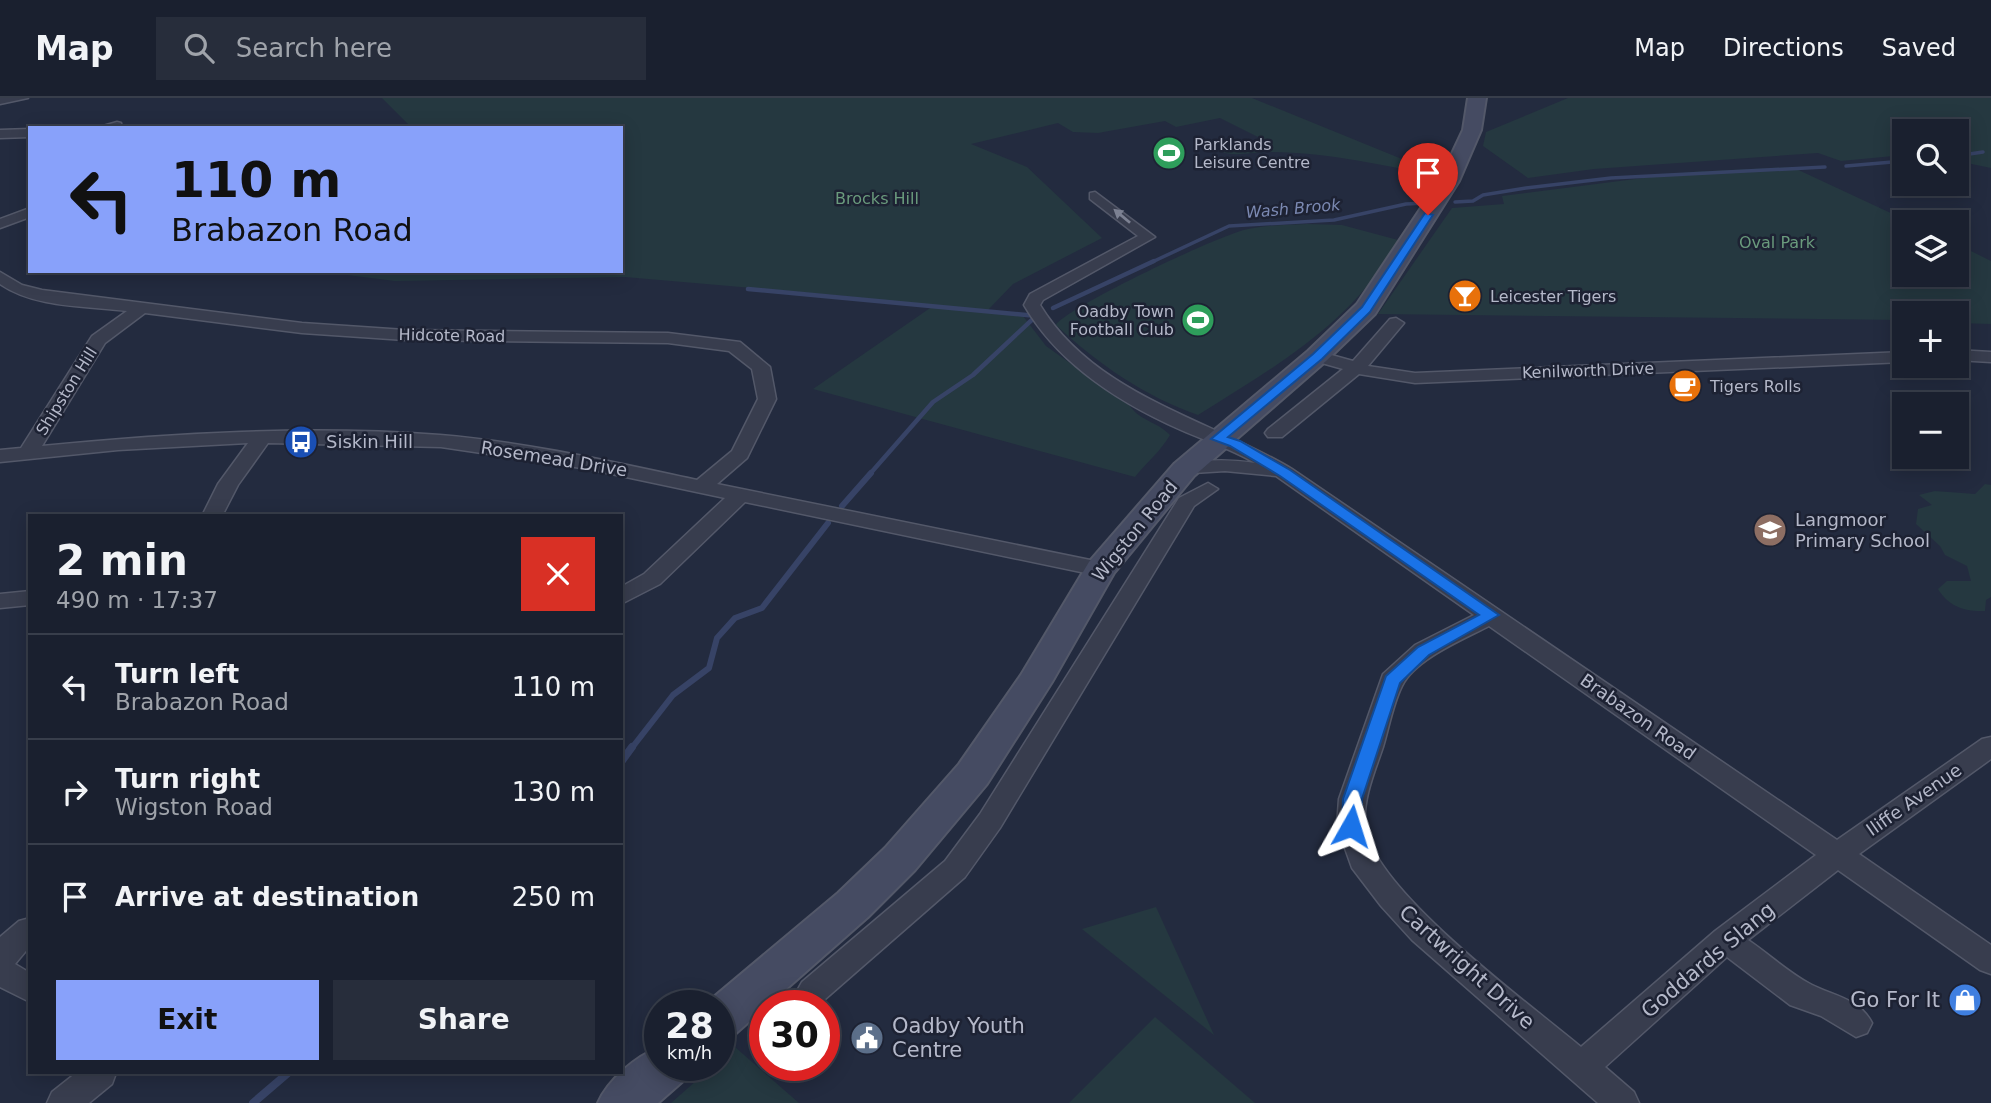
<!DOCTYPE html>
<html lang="en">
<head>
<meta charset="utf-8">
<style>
	body { margin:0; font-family:"DejaVu Sans",sans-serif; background:#272d3b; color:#f1f3f6; height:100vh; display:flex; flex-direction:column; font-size:26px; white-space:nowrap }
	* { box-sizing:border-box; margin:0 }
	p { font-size:23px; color:#9fa3aa }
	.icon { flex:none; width:38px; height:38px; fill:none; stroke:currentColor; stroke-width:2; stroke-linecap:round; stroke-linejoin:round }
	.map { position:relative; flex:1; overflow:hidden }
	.panel { position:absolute; left:28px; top:416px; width:595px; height:560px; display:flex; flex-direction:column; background:#1a202f; border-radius:0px; box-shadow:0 4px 18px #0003,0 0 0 2px #383e4b }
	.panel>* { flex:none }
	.top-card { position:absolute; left:28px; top:28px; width:595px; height:147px; border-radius:0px; box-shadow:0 4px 18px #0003,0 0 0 2px #383e4b; background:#88a1fa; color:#111; overflow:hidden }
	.fabs { position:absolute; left:1892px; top:21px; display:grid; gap:14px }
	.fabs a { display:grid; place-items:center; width:77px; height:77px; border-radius:0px; background:#1a202f; box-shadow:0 4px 18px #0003,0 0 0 2px #383e4b; font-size:35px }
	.speed { position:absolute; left:644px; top:892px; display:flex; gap:14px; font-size:35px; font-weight:700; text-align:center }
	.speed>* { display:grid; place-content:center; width:91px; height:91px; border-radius:50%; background:#1a202f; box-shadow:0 4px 18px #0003,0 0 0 2px #383e4b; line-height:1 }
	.speed small { font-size:18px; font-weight:400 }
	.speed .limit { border:10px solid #d22; background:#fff; color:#111 }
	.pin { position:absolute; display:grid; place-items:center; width:60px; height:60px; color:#fff; margin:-72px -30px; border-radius:50% 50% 50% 0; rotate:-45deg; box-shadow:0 0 7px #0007 }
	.pin .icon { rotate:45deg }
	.me { position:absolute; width:77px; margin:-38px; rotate:6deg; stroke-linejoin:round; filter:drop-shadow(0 0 5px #0008) }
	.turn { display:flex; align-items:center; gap:24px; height:147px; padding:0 28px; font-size:32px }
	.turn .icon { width:91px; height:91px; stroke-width:2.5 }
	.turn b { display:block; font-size:49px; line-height:60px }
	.round { display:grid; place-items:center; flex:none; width:74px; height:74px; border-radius:0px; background:#272d3b }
	.summary { display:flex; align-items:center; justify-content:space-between; height:119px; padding:0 28px }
	h1 { font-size:42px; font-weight:600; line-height:52px }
	.primary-button { display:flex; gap:14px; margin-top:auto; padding:14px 28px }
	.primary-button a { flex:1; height:80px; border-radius:0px; background:#88a1fa; color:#111; font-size:28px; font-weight:600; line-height:80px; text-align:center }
	.primary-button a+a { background:#272d3b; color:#f1f3f6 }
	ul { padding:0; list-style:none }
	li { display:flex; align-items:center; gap:21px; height:105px; padding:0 28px; border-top:2px solid #383e4b }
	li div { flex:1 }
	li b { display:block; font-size:26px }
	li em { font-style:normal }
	header { display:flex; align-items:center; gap:42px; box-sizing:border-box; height:98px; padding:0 35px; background:#1a202f; border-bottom:2px solid #383e4b }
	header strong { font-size:33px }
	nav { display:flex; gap:38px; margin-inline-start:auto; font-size:24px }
	.search { width:490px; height:63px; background:#272d3b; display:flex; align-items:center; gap:18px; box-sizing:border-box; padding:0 24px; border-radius:0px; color:#9fa3aa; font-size:26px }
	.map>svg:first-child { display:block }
	.green { fill:#253840 }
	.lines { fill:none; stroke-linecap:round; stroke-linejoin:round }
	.stream-far3 { stroke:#374366; stroke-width:3.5 }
	.stream-far2 { stroke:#374366; stroke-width:4.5 }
	.stream-far1 { stroke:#374366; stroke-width:6 }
	.stream { stroke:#374366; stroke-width:8 }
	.street-casing { stroke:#535869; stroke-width:3 }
	.secondary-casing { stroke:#535869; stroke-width:4 }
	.street { fill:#383d4e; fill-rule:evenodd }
	.secondary { fill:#454b62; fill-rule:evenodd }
	.oneway { fill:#7c8192 }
	.route { fill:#1a73e8; stroke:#114b97; stroke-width:2 }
	.labels { text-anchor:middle; stroke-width:5; stroke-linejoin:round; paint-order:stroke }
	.far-poi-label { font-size:16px; fill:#b4b8c9; stroke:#1d2233; text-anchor:start }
	.far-park-label { font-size:16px; fill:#6a9b7d; stroke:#1d2233 }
	.far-water-label { font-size:16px; font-style:italic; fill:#7b89b2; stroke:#1d2233 }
	.far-street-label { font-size:16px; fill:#b4b8c9; stroke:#1d2233 }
	.poi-label { font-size:18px; fill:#b4b8c9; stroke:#1d2233; text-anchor:start }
	.street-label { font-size:18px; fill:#b4b8c9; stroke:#1d2233 }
	.near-street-label { font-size:21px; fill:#b4b8c9; stroke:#1d2233 }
	.near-poi-label { font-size:21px; fill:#b4b8c9; stroke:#1d2233; text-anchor:end }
</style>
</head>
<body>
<header>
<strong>Map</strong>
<div class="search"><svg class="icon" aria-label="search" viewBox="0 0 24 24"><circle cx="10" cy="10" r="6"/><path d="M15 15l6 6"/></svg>Search here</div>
<nav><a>Map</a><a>Directions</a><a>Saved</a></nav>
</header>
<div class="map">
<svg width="1991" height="1005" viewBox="0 0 1991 1005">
	<rect width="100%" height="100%" fill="#232b3f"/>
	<!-- green -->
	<g class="green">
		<path d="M 382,0 L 1252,0 L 1446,79 C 1388,69 1329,54 1269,54 C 1251,54 1233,60 1217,52 L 1262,41 L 1220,20 L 1176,29 L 1165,23 L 1098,35 L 1073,34 L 1058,25 L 971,46 L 1027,69 L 1102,140 L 1013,186 L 987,213 L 1023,218 L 1046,248 L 1130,308 C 1140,323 1158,324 1170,337 C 1161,353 1146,365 1135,379 L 813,291 L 933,208 L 845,198 L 625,179 L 395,183 L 315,173 L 621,173 L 621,30 L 412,30 Z"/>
		<path d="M 1568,0 L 1991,0 L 1991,70 L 1957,63 L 1956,33 L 1904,33 L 1904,57 L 1841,63 L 1818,55 L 1594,71 L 1528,80 L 1483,48 L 1486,34 Z"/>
		<path d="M 1792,69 L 1910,124 L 1904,124 L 1904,177 L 1956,177 L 1957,146 L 1991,163 L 1991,226 L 1957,225 L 1956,215 L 1904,215 L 1904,222 L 1378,216 L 1452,110 L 1504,106 L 1502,98 L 1690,74 Z"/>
		<path d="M 1307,126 L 1342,127 L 1398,142 C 1355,224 1273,270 1198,317 C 1144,298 1098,266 1056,227 C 1067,209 1221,136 1248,131 C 1267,127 1288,127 1307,126 Z"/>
		<path d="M 1985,386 L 1991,387 L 1991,499 L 1986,502 L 1985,513 C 1966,514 1949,509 1938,491 L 1947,483 L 1971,483 L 1967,468 L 1945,457 L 1940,448 L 1916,426 L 1918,411 L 1932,407 L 1919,397 L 1935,393 L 1975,396 Z"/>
		<path d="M 1156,809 L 1214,937 L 1082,831 Z"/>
		<path d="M 1155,919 L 1255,1005 L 1069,1005 Z"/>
		<path d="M 735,949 L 799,1005 L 671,1005 L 713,968 L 719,968 L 719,962 Z"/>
	</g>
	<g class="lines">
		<!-- stream-far3 -->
		<g class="stream-far3">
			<path d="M 1956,58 L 1983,54"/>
			<path d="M 1846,68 L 1904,63"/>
			<path d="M 1455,104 L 1473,103 L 1483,97 L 1526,90 L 1611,80 L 1825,69"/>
			<path d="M 1150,165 L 1229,128 L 1334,122 L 1406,106 L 1426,105"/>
		</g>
		<!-- stream-far2 -->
		<g class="stream-far2">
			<path d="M 748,191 L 1037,218"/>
			<path d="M 1053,210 L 1154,163"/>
			<path d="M 869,377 L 933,304 L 973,277 L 1036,218"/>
		</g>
		<!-- stream-far1 -->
		<g class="stream-far1">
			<path d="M 842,408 L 871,375"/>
			<path d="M 631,651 L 673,597 L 709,570 L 717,540 L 735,520 L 762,510 L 828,425"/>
		</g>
		<!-- stream -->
		<g class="stream">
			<path d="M 621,664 L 632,649"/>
			<path d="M 253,1005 L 288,975"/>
		</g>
		<defs>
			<g id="street">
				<path d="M 0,0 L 28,0 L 0,6 Z"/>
				<path d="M 117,24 L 121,25 L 122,30 L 96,30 Z"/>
				<path d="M 30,31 L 30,39 L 0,40 L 0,32 Z"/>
				<path d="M 1095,94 L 1155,139 L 1043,202 L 1040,207 C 1095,297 1207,320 1292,371 L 1837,742 L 1982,641 L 1991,639 L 1991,661 L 1859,756 L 1991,847 L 1991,876 L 1980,872 L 1838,772 L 1748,842 C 1769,856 1790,876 1812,887 C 1834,898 1860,901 1872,925 L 1867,935 L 1856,939 L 1821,918 L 1790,907 L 1727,859 L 1605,969 L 1634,994 L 1639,1005 L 1598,1005 L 1412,842 L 1381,808 L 1352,770 L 1337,728 L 1339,701 L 1383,576 L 1415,547 L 1474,517 L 1276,378 L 1225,373 L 1177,376 L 1174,372 L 1177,368 C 1203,361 1228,361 1255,365 C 1231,351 1206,343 1181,332 C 1120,305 1058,266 1024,207 L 1030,196 L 1138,138 L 1090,101 L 1090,95 ZM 1489,528 L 1816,757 L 1715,833 L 1581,949 C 1531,907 1369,789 1365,726 C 1363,700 1375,673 1383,649 C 1389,629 1393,606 1402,588 C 1415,561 1464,541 1489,528 Z"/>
				<path d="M 30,110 L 30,119 L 0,130 L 0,121 Z"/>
				<path d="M 0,174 L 22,187 L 42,192 L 302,225 L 405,232 L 668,235 L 740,244 L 770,269 L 776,301 L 747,360 L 717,386 L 1100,464 L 1111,471 L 1100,478 L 745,404 L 660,486 L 621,506 L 621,489 L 644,476 L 725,400 L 588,371 L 441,349 L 268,345 L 238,387 L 222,418 L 202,418 L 218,386 L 248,345 L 118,352 L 0,364 L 0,352 L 21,350 L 92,238 L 127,213 C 87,208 34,210 0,186 ZM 145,215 L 302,235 L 405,242 L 668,245 L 729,253 L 752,271 L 758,301 L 732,353 L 697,382 C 613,364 526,344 440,337 C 308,327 173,335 42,348 L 105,245 Z"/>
				<path d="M 1396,220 L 1404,225 L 1368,268 L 1415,275 L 1904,254 L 1904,264 L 1415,285 L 1359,276 L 1282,339 L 1268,339 L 1265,335 L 1268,331 L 1343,271 L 1311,262 L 1308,258 L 1311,254 L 1317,253 L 1353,263 L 1390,221 Z"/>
				<path d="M 1956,252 L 1991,254 L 1991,264 L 1956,262 Z"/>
				<path d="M 1208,385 L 1218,391 L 1194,408 L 1000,730 L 965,779 L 824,902 L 813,906 L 802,902 L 797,893 L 802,884 L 945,763 L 980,716 L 1179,400 Z"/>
				<path d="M 30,493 L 30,507 L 0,510 L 0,496 Z"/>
				<path d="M 30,820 L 30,848 L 15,866 L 30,875 L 30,904 L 0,889 L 0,839 L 19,823 Z"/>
				<path d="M 76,975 L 116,975 L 112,986 L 89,1005 L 47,1005 L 52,994 Z"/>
			</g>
			<g id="secondary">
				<path d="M 1468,0 L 1486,0 L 1481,32 L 1459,83 L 1375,216 L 1326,263 L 1194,378 L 1114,475 L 1052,584 L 987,686 L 915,772 L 868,819 L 735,936 L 719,942 L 719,908 L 703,908 L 838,795 L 885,750 L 959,666 L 1021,577 L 1089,464 L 1174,366 L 1308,253 L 1357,206 L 1439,83 L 1463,32 Z"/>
				<path d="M 660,949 L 660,968 L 690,968 L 683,983 L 658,1005 L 598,1005 C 608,982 636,958 660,949 Z"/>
			</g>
		</defs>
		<!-- street casing -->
		<use href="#street" class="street-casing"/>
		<!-- secondary casing -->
		<use href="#secondary" class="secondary-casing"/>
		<!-- street -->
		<use href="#street" class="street"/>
		<!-- secondary -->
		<use href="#secondary" class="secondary"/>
	</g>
	<!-- one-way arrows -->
	<defs><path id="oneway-solid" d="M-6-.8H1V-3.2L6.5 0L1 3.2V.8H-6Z" transform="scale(1.75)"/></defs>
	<use class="oneway" href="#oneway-solid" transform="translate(1122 118) rotate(-140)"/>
	<!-- route -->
	<path class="route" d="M 1425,115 L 1433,117 L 1370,214 L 1322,261 L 1228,339 L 1240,343 L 1290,372 L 1499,517 L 1429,557 L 1400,585 L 1362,701 L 1361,728 L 1351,736 L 1342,728 L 1343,701 L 1386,578 L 1418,549 L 1479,517 L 1280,378 L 1230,348 L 1211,341 L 1313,256 L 1362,209 Z"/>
	<!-- icons -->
	<defs>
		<symbol id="stadium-disc" viewBox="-11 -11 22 22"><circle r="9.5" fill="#2e9e5b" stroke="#1d2233"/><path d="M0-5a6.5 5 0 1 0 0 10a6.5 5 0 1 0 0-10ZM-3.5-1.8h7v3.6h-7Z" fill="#fff"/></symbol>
		<symbol id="bar-disc" viewBox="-11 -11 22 22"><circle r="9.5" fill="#e8710a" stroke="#1d2233"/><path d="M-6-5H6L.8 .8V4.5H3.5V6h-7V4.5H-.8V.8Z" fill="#fff"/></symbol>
		<symbol id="cafe-disc" viewBox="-11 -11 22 22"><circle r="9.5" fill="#e8710a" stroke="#1d2233"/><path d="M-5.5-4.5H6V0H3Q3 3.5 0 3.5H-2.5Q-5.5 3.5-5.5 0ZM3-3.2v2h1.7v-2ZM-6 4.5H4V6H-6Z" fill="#fff"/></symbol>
		<symbol id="bus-disc" viewBox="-11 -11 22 22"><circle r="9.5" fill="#1a4fb4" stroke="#1d2233"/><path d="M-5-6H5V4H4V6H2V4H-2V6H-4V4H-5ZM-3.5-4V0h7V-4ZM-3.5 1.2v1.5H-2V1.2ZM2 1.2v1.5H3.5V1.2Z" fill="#fff"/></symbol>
		<symbol id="school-disc" viewBox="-11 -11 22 22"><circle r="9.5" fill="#8d6e63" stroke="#1d2233"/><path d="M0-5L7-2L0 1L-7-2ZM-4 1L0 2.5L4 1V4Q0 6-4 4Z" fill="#fff"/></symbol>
		<symbol id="shop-disc" viewBox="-11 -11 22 22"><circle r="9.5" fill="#3f7fe0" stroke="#1d2233"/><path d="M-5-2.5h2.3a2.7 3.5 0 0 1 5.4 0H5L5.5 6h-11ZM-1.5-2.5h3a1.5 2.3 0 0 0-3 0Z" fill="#fff"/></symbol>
		<symbol id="civic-disc" viewBox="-11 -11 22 22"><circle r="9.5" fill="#5c6f8a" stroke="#1d2233"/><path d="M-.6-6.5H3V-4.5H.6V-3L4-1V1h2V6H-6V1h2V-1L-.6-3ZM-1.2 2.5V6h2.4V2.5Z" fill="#fff"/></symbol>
	</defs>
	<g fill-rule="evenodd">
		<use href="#stadium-disc" x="1150" y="36" width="38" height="38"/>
		<use href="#bar-disc" x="1446" y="179" width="38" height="38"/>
		<use href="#stadium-disc" x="1179" y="203" width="38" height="38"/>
		<use href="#cafe-disc" x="1666" y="269" width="38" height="38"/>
		<use href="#bus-disc" x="282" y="325" width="38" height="38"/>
		<use href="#school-disc" x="1751" y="413" width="38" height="38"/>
		<use href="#shop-disc" x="1946" y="883" width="38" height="38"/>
		<use href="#civic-disc" x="848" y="921" width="38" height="38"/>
	</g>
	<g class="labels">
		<!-- far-poi labels -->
		<g class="far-poi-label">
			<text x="1194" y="52">Parklands<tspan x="1194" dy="18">Leisure Centre</tspan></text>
			<text x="1490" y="204">Leicester Tigers</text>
			<text x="1174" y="219" text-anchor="end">Oadby Town<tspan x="1174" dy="18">Football Club</tspan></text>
			<text x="1710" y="294">Tigers Rolls</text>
		</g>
		<!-- far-park labels -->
		<g class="far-park-label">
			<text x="877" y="106">Brocks Hill</text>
			<text x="1777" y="150">Oval Park</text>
		</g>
		<!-- far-water labels -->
		<g class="far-water-label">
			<text transform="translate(1293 110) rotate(-5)" y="6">Wash Brook</text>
		</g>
		<!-- far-street labels -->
		<g class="far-street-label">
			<text transform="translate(452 237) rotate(1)" y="6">Hidcote Road</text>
			<text transform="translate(1588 272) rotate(-2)" y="6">Kenilworth Drive</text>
			<text transform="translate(66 293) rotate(-58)" y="6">Shipston Hill</text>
		</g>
		<!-- poi labels -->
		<g class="poi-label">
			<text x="326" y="350">Siskin Hill</text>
			<text x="1795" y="428">Langmoor<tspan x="1795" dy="21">Primary School</tspan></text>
		</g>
		<!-- street labels -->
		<g class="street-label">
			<text transform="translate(554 361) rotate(9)" y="6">Rosemead Drive</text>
			<text transform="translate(1135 433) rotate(-51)" y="6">Wigston Road</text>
			<text transform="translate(1638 619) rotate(35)" y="6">Brabazon Road</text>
			<text transform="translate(1914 702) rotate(-35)" y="6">Iliffe Avenue</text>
		</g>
		<!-- near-street labels -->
		<g class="near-street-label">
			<text transform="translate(1708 862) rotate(-40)" y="7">Goddards Slang</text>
			<text transform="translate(1467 869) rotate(42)" y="7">Cartwright Drive</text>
		</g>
		<!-- near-poi labels -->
		<g class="near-poi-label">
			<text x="1940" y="909">Go For It</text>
			<text x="892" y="935" text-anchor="start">Oadby Youth<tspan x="892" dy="24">Centre</tspan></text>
		</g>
	</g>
</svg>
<div class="fabs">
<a><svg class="icon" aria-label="search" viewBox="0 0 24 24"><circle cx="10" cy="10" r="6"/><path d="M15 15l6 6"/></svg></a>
<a><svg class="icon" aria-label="layers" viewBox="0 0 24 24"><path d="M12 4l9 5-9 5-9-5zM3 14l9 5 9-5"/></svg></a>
<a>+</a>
<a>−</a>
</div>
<div class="speed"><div>28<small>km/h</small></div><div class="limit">30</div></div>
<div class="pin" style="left:1428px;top:117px;background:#d93025"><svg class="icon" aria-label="arrive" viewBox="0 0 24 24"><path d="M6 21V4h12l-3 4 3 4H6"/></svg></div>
<svg class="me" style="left:1351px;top:728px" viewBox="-20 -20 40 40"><path d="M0-17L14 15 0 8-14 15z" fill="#1a73e8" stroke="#fff" stroke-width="4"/></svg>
<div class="top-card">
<div class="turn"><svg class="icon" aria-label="left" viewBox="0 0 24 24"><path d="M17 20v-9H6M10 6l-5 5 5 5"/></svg><div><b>110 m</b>Brabazon Road</div></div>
</div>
<section class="panel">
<div class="summary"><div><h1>2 min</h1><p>490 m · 17:37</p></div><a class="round" style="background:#d93025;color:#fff"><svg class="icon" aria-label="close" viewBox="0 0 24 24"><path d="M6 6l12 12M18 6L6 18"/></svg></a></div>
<ul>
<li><svg class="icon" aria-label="left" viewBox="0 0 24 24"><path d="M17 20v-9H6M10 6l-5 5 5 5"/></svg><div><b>Turn left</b><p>Brabazon Road</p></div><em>110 m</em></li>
<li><svg class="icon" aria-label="right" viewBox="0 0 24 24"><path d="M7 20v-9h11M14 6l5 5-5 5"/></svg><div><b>Turn right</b><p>Wigston Road</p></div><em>130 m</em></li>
<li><svg class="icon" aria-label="arrive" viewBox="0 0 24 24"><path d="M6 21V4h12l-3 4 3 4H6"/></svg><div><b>Arrive at destination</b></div><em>250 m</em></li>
</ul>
<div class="primary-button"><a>Exit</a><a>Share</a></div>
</section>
</div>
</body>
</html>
